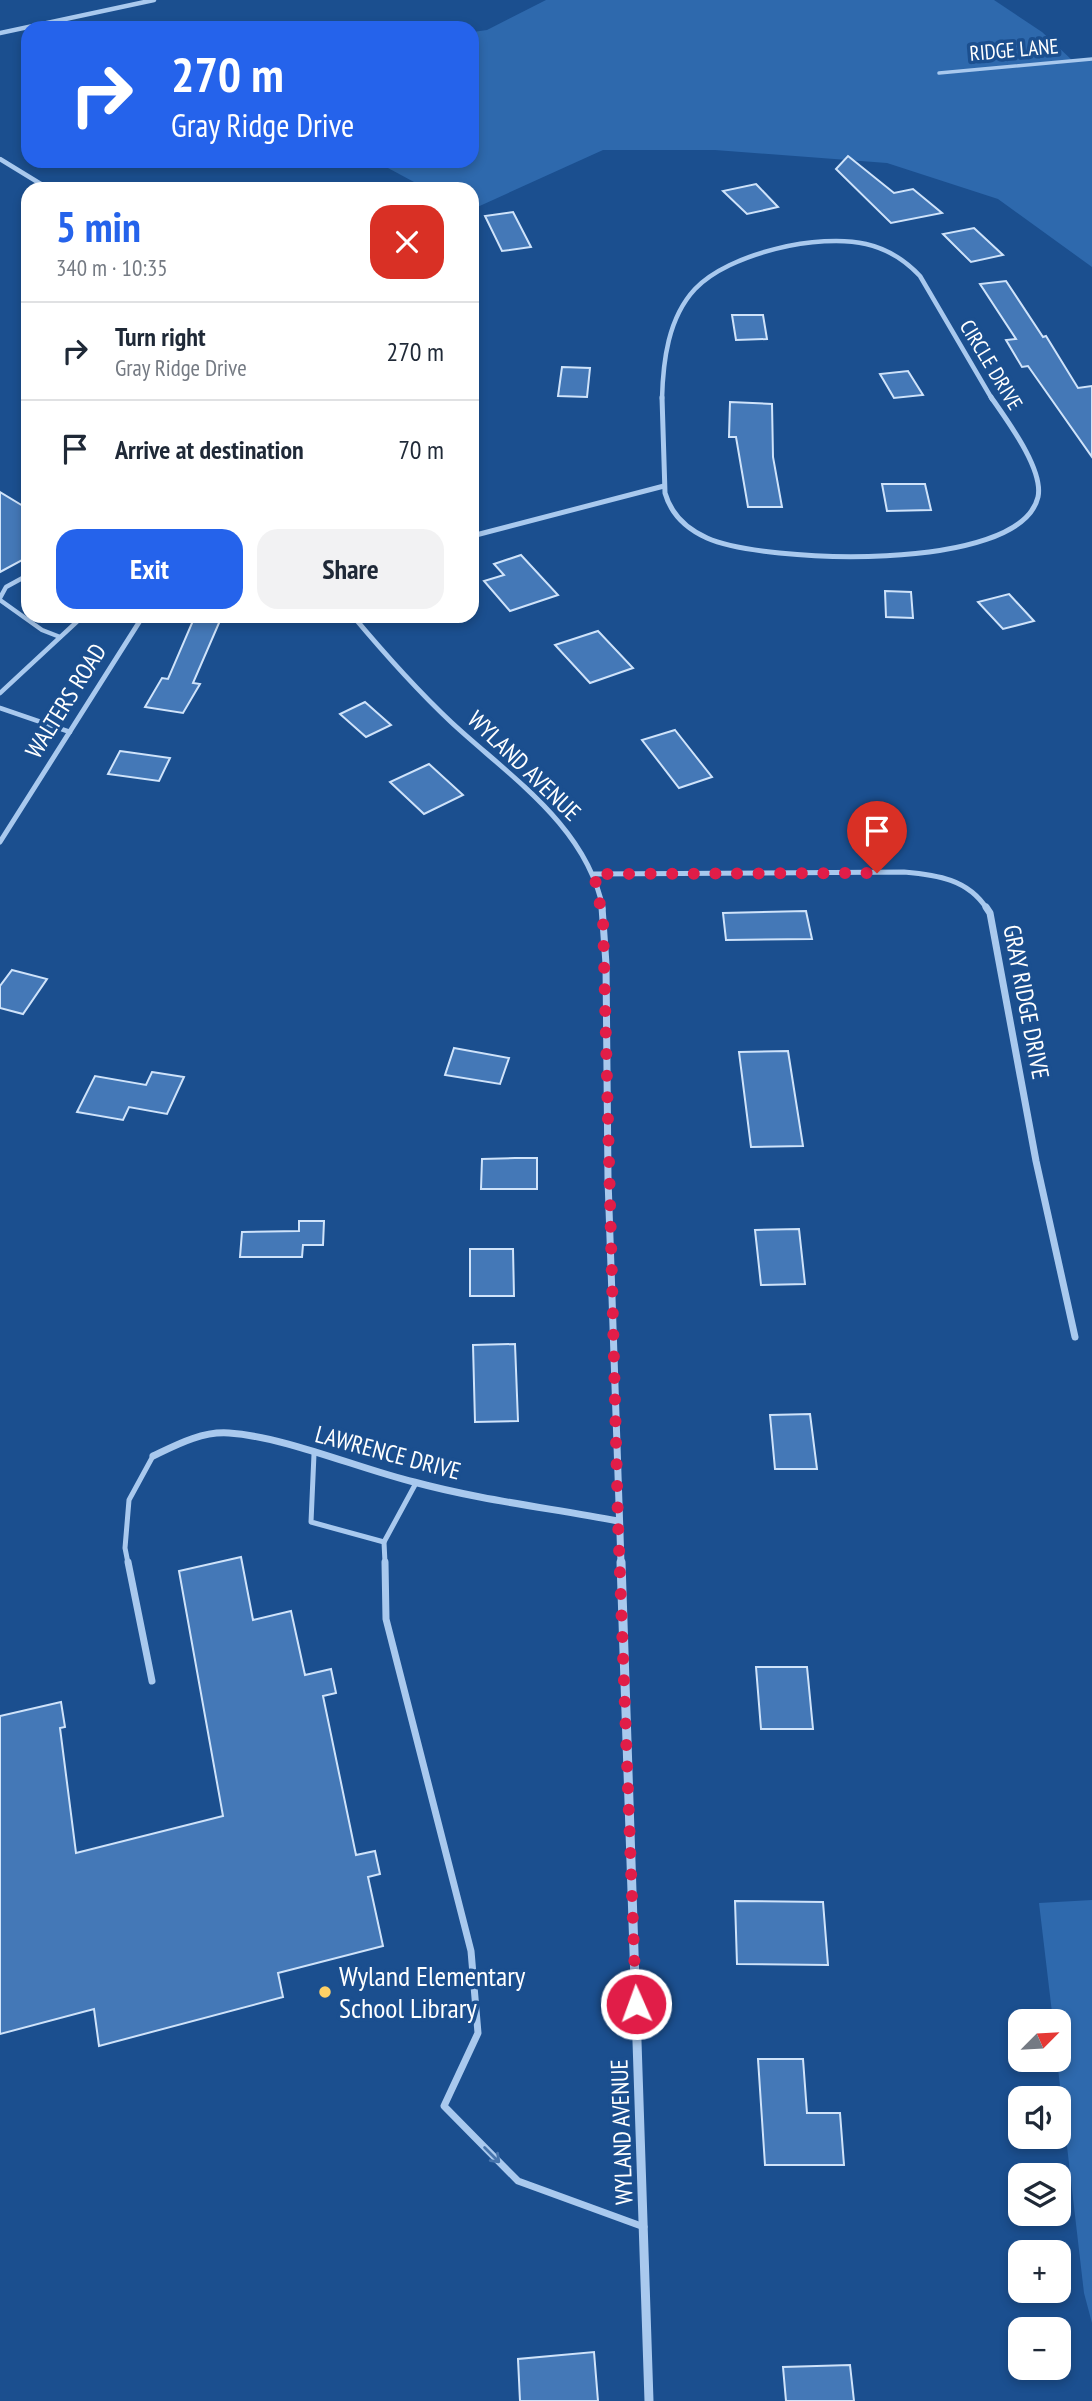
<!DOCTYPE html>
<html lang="en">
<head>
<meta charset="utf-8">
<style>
	body { margin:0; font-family:"PT Sans Narrow",sans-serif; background:#f2f2f3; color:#1f2937; height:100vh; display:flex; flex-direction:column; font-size:26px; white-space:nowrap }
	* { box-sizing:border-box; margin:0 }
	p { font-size:23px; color:#747a83 }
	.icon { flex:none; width:38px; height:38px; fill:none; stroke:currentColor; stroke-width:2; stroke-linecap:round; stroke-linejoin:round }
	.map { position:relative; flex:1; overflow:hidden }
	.details { position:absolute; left:21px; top:182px; width:458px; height:441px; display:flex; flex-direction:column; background:#fff; border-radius:21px; box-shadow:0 4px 10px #0003 }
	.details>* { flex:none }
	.hud { position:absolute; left:21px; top:21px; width:458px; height:147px; border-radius:21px; box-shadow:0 4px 10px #0003; background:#2563eb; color:#fff; overflow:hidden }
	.needle { width:46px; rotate:66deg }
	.controls { position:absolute; left:1008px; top:2009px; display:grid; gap:14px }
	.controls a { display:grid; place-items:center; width:63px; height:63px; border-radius:14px; background:#fff; box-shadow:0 4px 10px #0003; font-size:35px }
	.pin { position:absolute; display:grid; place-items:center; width:60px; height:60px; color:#fff; margin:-72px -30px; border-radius:50% 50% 50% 0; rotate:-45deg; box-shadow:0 0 7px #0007 }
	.pin .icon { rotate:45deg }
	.me { position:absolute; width:77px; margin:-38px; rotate:358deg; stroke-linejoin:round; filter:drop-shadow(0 0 5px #0008) }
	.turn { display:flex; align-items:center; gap:24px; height:147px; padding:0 35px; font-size:32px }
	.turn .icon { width:91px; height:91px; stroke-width:2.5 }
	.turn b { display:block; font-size:49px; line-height:60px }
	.round { display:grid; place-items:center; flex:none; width:74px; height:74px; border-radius:21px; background:#f2f2f3 }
	.summary { display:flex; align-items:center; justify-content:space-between; height:119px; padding:0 35px }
	h1 { font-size:42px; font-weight:800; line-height:52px; color:#2563eb }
	.button { display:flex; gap:14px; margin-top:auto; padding:14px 35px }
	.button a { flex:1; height:80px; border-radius:21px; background:#2563eb; color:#fff; font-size:28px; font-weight:800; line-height:80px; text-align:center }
	.button a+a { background:#f2f2f3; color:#1f2937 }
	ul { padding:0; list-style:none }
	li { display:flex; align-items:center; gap:21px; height:98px; padding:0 35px; border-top:2px solid #e0e1e3 }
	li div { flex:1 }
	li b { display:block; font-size:26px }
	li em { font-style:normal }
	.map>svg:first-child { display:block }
	.green { fill:#2e69ad }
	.building { fill:#4478b7; stroke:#cfe3fa; stroke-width:2 }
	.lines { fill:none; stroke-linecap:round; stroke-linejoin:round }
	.lane-far3 { stroke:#a9c9ee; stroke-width:3.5 }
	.lane-far2 { stroke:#a9c9ee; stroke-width:4.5 }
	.lane-far1 { stroke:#a9c9ee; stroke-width:5 }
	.lane { stroke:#a9c9ee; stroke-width:7 }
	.street-far3 { stroke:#a9c9ee; stroke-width:4.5 }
	.street-far2 { stroke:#a9c9ee; stroke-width:5 }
	.street-far1 { stroke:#a9c9ee; stroke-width:7 }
	.street { stroke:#a9c9ee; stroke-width:9 }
	.oneway { stroke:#4674ac }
	.route { stroke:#e11d48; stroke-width:12; stroke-dasharray:0 21.6 }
	.poi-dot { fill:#ffd166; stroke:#1b4f8f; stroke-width:2.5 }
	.labels { text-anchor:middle; stroke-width:7; stroke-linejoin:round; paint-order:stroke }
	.far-street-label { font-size:21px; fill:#fff; stroke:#1b4f8f }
	.street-label { font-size:24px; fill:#fff; stroke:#1b4f8f }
	.near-poi-label { font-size:28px; fill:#fff; stroke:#1b4f8f; text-anchor:start }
</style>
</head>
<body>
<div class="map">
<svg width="1092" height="2401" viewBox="0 0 1092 2401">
	<rect width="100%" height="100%" fill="#1b4f8f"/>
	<!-- green -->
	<g class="green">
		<path d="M 546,0 L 994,0 L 1042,32 L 1073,61 L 1092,59 L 1092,267 L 998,199 L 887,163 L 715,150 L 603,150 L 473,209 L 472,189 L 427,189 L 375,161 L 472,161 L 473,32 L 487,30 Z"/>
		<path d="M 1092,1900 L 1092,2323 L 1084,2293 L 1057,2060 L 1059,2021 L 1053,2021 L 1039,1903 Z"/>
	</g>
	<!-- building -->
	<g class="building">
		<path d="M 848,156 L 894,193 L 913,189 L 942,213 L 891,223 L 836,169 Z"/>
		<path d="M 756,184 L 778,207 L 747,214 L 723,191 Z"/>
		<path d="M 513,212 L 531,247 L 502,251 L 485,216 Z"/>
		<path d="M 974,228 L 1003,255 L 971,262 L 943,234 Z"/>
		<path d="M 1006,281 L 1043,337 L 1046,336 L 1078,388 L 1092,386 L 1092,457 L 1028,366 L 1022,367 L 1006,340 L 1016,339 L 980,284 Z"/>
		<path d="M 732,315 L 763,315 L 767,339 L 736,340 Z"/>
		<path d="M 562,367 L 590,368 L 587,397 L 558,396 Z"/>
		<path d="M 908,371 L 923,395 L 894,398 L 880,374 Z"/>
		<path d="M 730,402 L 772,404 L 773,457 L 782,507 L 748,507 L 736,437 L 729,437 Z"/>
		<path d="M 882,484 L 925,484 L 931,510 L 887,511 Z"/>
		<path d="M 0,492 L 28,509 L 28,557 L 0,572 Z"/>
		<path d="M 521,555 L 558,595 L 510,611 L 484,581 L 504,575 L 494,564 Z"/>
		<path d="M 885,591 L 911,592 L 913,618 L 886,617 Z"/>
		<path d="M 1009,594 L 1034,621 L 1003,629 L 978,602 Z"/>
		<path d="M 195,616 L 222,616 L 193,683 L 200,684 L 183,713 L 145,707 L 162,678 L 168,679 Z"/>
		<path d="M 598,631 L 633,668 L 590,683 L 555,645 Z"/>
		<path d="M 365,702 L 391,725 L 366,737 L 340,714 Z"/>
		<path d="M 675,730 L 712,777 L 679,788 L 642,740 Z"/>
		<path d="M 120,751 L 170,758 L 159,781 L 108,774 Z"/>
		<path d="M 429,764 L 463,795 L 424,814 L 390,782 Z"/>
		<path d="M 806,911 L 812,939 L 726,940 L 723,913 Z"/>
		<path d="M 12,970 L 47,979 L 23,1014 L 0,1008 L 0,986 Z"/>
		<path d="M 454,1048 L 509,1058 L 500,1084 L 445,1075 Z"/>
		<path d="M 788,1051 L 803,1146 L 751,1147 L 739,1052 Z"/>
		<path d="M 152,1072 L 184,1077 L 167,1114 L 129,1107 L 123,1120 L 77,1112 L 95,1076 L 146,1085 Z"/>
		<path d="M 515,1158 L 537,1158 L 537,1189 L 481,1189 L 482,1159 Z"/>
		<path d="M 299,1221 L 324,1221 L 323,1245 L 303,1245 L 302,1257 L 240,1257 L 242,1232 L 299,1231 Z"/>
		<path d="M 799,1229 L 805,1284 L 761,1285 L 755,1230 Z"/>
		<path d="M 470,1249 L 513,1249 L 514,1296 L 470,1296 Z"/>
		<path d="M 515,1344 L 518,1421 L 475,1422 L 473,1345 Z"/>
		<path d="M 810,1414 L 817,1469 L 775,1469 L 770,1415 Z"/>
		<path d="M 241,1557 L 253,1620 L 291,1611 L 305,1675 L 331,1669 L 336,1693 L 323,1696 L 356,1855 L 375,1851 L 380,1874 L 368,1877 L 383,1946 L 278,1973 L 283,1997 L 99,2046 L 94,2009 L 0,2034 L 0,1716 L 61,1702 L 65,1727 L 60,1728 L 76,1853 L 223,1816 L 179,1571 Z"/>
		<path d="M 756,1667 L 807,1667 L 813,1729 L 761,1729 Z"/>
		<path d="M 735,1901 L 823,1902 L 828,1965 L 737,1964 Z"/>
		<path d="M 758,2059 L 803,2059 L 807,2113 L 840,2113 L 844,2165 L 765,2165 Z"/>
		<path d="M 594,2352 L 598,2401 L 520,2401 L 518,2359 Z"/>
		<path d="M 850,2365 L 854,2401 L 786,2401 L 783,2367 Z"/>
	</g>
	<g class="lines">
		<!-- lane-far3 -->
		<path class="lane-far3" d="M 939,73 L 1092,59"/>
		<!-- lane-far2 -->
		<g class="lane-far2">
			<path d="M 0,598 L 6,587 L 28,575"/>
			<path d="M 0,600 L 42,630 L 60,637"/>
			<path d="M 0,693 L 83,616"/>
			<path d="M 0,708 L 70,732"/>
		</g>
		<!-- lane-far1 -->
		<g class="lane-far1">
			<path d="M 314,1454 L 311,1522 L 384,1542"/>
			<path d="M 128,1563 L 125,1548 L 129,1500 L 153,1456"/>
			<path d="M 385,1563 L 384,1542 L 416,1483"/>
		</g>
		<!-- lane -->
		<g class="lane">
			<path d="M 128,1562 L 152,1681"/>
			<path d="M 385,1562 L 386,1619 L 471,1951 L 478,2033 L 444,2106 L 518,2181 L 644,2227"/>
		</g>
		<!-- street-far3 -->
		<g class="street-far3">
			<path d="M 0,33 L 154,0"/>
			<path d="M 0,159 L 49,189"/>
			<path d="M 662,399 C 663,361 668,318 695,289 C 729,253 819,233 866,244 C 888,249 905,260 920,276 L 992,399"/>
		</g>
		<!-- street-far2 -->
		<g class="street-far2">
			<path d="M 662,397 L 665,493 C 671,514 687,529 707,538 C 762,563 1020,574 1038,497 C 1044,469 1006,419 991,397"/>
			<path d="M 472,536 L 664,486"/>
			<path d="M 353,616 C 384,653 416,689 451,722 C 509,776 587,826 603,909"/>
			<path d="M 0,842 L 143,616"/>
			<path d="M 594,874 L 904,872 C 937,875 968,879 987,909"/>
		</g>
		<!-- street-far1 -->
		<g class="street-far1">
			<path d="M 602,907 L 606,964 L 608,1179 L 621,1563"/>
			<path d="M 986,907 L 990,913 L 1036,1161 L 1075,1337"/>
			<path d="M 153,1456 C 176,1445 202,1431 229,1433 C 286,1437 357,1468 414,1482 C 480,1500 550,1508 618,1521"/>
		</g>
		<!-- street -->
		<path class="street" d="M 621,1562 L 649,2401"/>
	</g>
	<!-- one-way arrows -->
	<defs><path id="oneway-shaft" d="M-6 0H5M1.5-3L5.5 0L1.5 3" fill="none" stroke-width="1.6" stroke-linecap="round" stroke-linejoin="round" transform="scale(1.75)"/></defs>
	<use class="oneway" href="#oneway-shaft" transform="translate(492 2155) rotate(45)"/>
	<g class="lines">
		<!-- route -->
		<path class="route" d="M 636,2004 L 618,1521 L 603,920 L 594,874 L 877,873"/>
	</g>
	<!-- markers -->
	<circle class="poi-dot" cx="325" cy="1992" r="7"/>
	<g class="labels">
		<!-- far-street labels -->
		<g class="far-street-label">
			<text transform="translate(1014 50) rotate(-5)" y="7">RIDGE LANE</text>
			<text transform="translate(991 365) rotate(59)" y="7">CIRCLE DRIVE</text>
		</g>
		<!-- street labels -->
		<g class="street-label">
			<text transform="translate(66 701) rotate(-58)" y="8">WALTERS ROAD</text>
			<text transform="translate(524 766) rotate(44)" y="8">WYLAND AVENUE</text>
			<text transform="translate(1026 1002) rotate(79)" y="8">GRAY RIDGE DRIVE</text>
			<text transform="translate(388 1453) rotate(15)" y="8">LAWRENCE DRIVE</text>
			<text transform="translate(622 2132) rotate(-92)" y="8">WYLAND AVENUE</text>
		</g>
		<!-- near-poi labels -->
		<g class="near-poi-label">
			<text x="339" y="1986">Wyland Elementary<tspan x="339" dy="32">School Library</tspan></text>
		</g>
	</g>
</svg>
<div class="controls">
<a><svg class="needle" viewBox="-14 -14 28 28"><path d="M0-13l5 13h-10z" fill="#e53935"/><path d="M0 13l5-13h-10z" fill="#747a83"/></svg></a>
<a><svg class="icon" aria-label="sound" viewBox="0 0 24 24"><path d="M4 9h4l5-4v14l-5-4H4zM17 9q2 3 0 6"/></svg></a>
<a><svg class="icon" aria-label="layers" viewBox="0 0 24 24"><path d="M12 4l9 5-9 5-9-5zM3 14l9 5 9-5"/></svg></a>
<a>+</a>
<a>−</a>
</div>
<div class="pin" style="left:877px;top:873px;background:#d93025"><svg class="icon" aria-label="arrive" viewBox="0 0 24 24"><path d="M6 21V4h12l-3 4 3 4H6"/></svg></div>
<svg class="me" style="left:636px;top:2004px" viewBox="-20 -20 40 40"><circle r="17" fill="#e11d48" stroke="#fff" stroke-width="3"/><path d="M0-11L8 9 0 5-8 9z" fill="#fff"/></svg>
<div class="hud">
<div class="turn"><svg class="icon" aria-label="right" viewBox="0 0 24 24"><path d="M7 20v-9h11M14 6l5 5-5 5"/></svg><div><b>270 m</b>Gray Ridge Drive</div></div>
</div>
<section class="details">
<div class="summary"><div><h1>5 min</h1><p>340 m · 10:35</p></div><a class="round" style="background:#d93025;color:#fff"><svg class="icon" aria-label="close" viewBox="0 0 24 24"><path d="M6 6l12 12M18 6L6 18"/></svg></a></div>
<ul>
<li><svg class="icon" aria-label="right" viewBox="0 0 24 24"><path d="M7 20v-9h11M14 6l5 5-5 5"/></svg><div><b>Turn right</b><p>Gray Ridge Drive</p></div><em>270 m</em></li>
<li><svg class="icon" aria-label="arrive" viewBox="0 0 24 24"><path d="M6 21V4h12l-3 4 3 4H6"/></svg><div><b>Arrive at destination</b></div><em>70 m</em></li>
</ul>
<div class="button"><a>Exit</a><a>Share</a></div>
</section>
</div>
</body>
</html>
